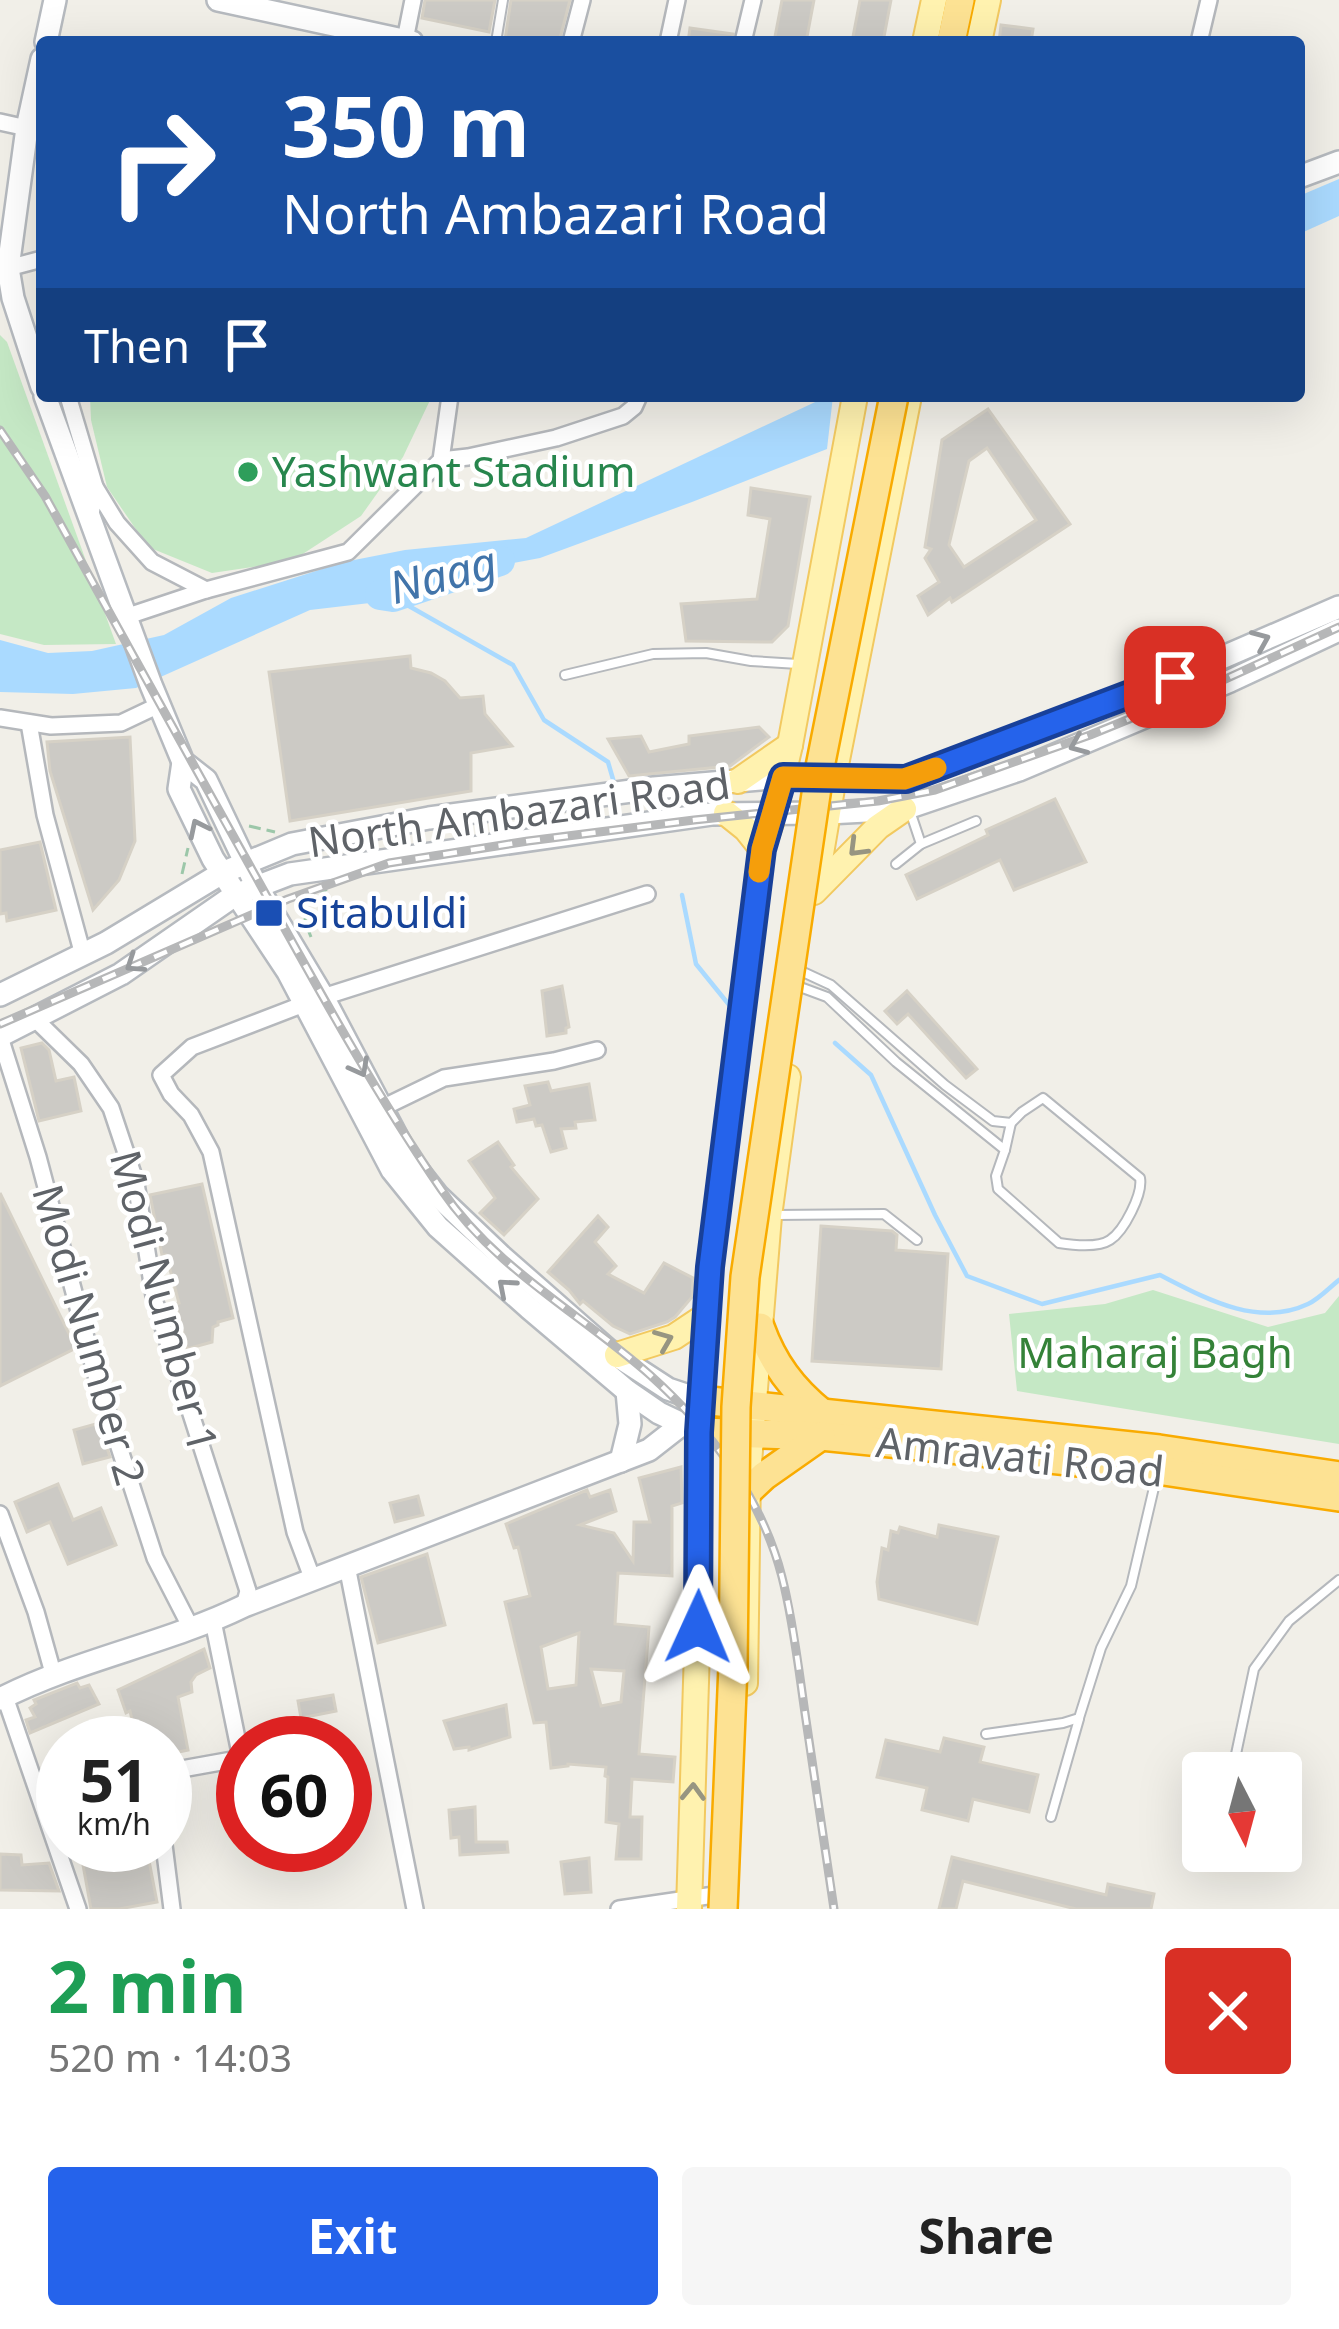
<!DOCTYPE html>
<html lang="en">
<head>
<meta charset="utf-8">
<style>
	body { margin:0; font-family:"Noto Sans",sans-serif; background:#f6f6f6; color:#222; height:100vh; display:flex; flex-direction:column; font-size:45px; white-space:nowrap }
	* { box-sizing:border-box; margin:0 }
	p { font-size:39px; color:#767676 }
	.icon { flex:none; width:66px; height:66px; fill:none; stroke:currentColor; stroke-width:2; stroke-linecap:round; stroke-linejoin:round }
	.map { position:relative; height:1909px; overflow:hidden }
	.side { display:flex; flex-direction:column; background:#fff; flex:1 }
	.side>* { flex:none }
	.banner { position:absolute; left:36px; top:36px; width:1269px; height:366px; border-radius:12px; box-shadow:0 12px 48px #0002; background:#1a4fa0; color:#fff; overflow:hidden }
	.needle { width:78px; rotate:174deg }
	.tools { position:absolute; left:1182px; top:1752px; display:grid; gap:24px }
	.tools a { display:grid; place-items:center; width:120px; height:120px; border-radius:12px; background:#fff; box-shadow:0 12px 48px #0002; font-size:60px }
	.speed { position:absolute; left:36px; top:1716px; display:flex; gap:24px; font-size:60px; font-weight:700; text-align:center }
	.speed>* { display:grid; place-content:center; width:156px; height:156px; border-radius:50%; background:#fff; box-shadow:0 12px 48px #0002; line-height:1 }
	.speed small { font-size:30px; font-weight:400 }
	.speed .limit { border:18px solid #d22; background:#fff; color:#111 }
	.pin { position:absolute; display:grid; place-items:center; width:102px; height:102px; color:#fff; margin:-51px; border-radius:24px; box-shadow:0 6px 18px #0006 }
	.me { position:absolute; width:132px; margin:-66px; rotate:1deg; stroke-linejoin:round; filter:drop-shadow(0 0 9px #0008) }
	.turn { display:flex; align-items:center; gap:42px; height:252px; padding:0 48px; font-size:54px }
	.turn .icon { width:156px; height:156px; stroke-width:2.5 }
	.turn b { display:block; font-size:84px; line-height:102px }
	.then { display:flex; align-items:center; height:114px; padding:0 48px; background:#0003; gap:24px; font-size:45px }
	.round { display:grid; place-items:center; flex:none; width:126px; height:126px; border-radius:12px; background:#f6f6f6 }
	.overview { display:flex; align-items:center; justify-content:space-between; height:204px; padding:0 48px }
	h1 { font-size:72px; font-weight:700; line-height:90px; color:#1e9e55 }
	.button { display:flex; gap:24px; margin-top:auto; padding:24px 48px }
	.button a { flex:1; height:138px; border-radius:12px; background:#2563eb; color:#fff; font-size:48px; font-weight:700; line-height:138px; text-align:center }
	.button a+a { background:#f6f6f6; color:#222 }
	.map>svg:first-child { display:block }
	.green { fill:#c5e8c5 }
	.water { fill:#aadaff }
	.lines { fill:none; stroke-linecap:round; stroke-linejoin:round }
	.stream { stroke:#aadaff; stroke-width:4.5 }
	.river { stroke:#aadaff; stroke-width:30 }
	.building { fill:#cccac5; stroke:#d6d1c6; stroke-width:3; fill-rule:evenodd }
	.lane-casing { stroke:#b5b8bc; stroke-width:12 }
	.street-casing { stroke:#b5b8bc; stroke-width:20 }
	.secondary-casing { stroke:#b6babf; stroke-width:26 }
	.primary-casing { stroke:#f2c960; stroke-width:28 }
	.highway-casing { stroke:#f9ab00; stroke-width:32 }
	.path { stroke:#9cc7a9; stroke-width:3; stroke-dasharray:12 6; stroke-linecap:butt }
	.lane { stroke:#fff; stroke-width:8 }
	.street { stroke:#fff; stroke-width:15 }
	.secondary { stroke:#fff; stroke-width:21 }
	.primary { stroke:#fff2af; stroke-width:24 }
	.highway { stroke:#fde293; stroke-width:27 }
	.rail-casing { stroke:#b6b7b8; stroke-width:9 }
	.rail { stroke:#fff; stroke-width:4.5; stroke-dasharray:14; stroke-linecap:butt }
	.highway-bridge-casing { stroke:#f9ab00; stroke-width:32; stroke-linecap:butt }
	.highway-bridge { stroke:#fde293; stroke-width:27 }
	.oneway { stroke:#979a9d }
	.oneway2 { stroke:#979581 }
	.route-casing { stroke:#184099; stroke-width:30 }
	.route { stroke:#2563eb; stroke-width:21 }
	.slow { stroke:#f59e0b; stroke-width:21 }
	.leisure-dot { fill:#2e9e5b; stroke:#fff; stroke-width:4.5 }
	.transit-dot { fill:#1a4fb4; stroke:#fff; stroke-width:4.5 }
	.labels { text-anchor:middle; stroke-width:9; stroke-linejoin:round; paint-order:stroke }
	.leisure-label { font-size:42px; fill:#27864d; stroke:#fff; text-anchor:start }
	.street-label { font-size:42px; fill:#5f6368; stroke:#fff }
	.transit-label { font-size:42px; fill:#164399; stroke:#fff; text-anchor:start }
	.park-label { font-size:42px; fill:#348238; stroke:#fff }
	.water-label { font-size:45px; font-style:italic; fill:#4174aa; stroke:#fff }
</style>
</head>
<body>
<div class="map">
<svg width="1339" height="1909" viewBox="0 0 1339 1909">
	<rect width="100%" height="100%" fill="#f1efe8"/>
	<!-- green -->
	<g class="green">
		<path d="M 0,335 L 7,342 L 116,644 L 44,645 L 0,634 Z"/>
		<path d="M 90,396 L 432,396 L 403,457 L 361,516 L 292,561 L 212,573 L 148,547 L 107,487 L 91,420 Z"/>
		<path d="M 1153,1290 L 1268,1327 L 1325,1313 L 1339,1296 L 1339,1444 L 1017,1391 L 1009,1314 L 1105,1304 Z"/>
	</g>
	<!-- water -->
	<g class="water">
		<path d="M 1339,179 L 1339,216 L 1299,234 L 1299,196 Z"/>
		<path d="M 828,396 L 833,396 L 827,449 L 692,502 L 540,558 L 451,575 L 387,601 L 310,610 L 136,688 L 73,694 L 0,692 L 0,640 L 48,653 L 92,651 L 164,635 L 231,598 L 344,562 L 405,550 L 526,538 Z"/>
	</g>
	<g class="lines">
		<!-- stream -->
		<g class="stream">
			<path d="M 393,597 L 513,665 L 544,720 L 608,762 L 615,786"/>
			<path d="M 682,895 L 696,964 L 730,1006"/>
			<path d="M 835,1043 L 871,1075 L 935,1215 L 967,1276 L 1042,1304 L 1160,1275 C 1205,1298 1257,1328 1308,1304 C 1319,1299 1330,1287 1339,1280"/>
		</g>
		<!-- river -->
		<path class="river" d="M 380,595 L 393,597 L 500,561"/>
	</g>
	<!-- building -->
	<g class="building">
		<path d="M 425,0 L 495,0 L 489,32 L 422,18 Z"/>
		<path d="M 511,0 L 570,0 L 559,42 L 505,40 Z"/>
		<path d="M 782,0 L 814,0 L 806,42 L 774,42 Z"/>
		<path d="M 860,0 L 891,0 L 883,42 L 852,42 Z"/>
		<path d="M 1001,25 L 1033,29 L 1031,42 L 999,42 Z"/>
		<path d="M 690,28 L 733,34 L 731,42 L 688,42 Z"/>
		<path d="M 988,409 L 1070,524 L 952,602 L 950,598 L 928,615 L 918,596 L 939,582 L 925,558 L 931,549 L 925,547 L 942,440 ZM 987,448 L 1036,520 L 964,567 L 949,545 L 969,461 Z"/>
		<path d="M 751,488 L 810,497 L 788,626 L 772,642 L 686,641 L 681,604 L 757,599 L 770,519 L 748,515 Z"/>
		<path d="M 410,656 L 411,668 L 431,673 L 445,681 L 460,698 L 483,696 L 485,714 L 512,746 L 471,753 L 471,791 L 290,821 L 269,672 Z"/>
		<path d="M 759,727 L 769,737 L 730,766 L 629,776 L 608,739 L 641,736 L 649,752 L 689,744 L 689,736 Z"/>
		<path d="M 130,737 L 135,841 L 119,880 L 93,910 L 50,771 L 47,742 Z"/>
		<path d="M 1055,799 L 1086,862 L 1014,890 L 1000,860 L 917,899 L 906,875 L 988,835 L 986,830 Z"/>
		<path d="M 40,842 L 56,910 L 7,921 L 6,913 L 0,914 L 0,850 Z"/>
		<path d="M 562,986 L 569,1027 L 566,1028 L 566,1033 L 547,1036 L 542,991 Z"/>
		<path d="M 907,991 L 977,1069 L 966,1078 L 908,1014 L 897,1024 L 885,1011 Z"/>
		<path d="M 42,1043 L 49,1050 L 56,1081 L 74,1077 L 81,1111 L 39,1121 L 21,1048 Z"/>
		<path d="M 548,1082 L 551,1091 L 589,1084 L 595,1120 L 575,1122 L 576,1128 L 561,1129 L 566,1148 L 551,1152 L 542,1125 L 536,1126 L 534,1119 L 517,1122 L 514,1109 L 530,1105 L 525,1086 Z"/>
		<path d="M 498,1142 L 514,1165 L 511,1167 L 538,1199 L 504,1235 L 480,1213 L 495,1198 L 469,1161 Z"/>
		<path d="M 202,1184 L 233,1318 L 218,1322 L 218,1325 L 213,1327 L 212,1342 L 187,1349 L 176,1304 L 179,1303 L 166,1255 L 162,1255 L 150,1195 Z"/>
		<path d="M 0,1193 L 76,1348 L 0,1386 Z"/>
		<path d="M 598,1216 L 608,1227 L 595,1242 L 616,1266 L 608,1274 L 644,1293 L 664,1263 L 693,1278 L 692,1297 L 675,1317 L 667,1322 L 630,1334 L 613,1326 L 583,1301 L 580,1304 L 569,1290 L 548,1272 Z"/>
		<path d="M 821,1226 L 892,1231 L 897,1235 L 896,1250 L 948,1254 L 941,1369 L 812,1361 Z"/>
		<path d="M 99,1423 L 110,1457 L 83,1464 L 74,1430 Z"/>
		<path d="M 681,1467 L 682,1503 L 672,1506 L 672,1576 L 618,1573 L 615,1624 L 649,1627 L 639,1754 L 675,1757 L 673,1782 L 632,1779 L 630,1817 L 642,1817 L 641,1859 L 616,1859 L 619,1824 L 606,1822 L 608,1777 L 605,1776 L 606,1767 L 568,1764 L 568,1766 L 551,1768 L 546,1722 L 534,1723 L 505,1602 L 530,1596 L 518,1547 L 514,1548 L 506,1524 L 587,1490 L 590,1497 L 610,1490 L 616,1511 L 580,1525 L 614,1533 L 633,1561 L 634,1522 L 650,1522 L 639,1478 ZM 579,1633 L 576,1685 L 548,1689 L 541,1647 ZM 591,1669 L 624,1671 L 621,1702 L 601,1706 Z"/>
		<path d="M 58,1484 L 73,1520 L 101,1508 L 116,1545 L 68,1564 L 50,1522 L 27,1532 L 15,1502 Z"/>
		<path d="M 418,1496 L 423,1515 L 395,1522 L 390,1503 Z"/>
		<path d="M 939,1525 L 998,1537 L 977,1624 L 879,1599 L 877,1582 L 882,1548 L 888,1550 L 891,1531 L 898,1533 L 900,1527 L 937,1537 Z"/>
		<path d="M 427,1554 L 445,1625 L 378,1643 L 361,1577 Z"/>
		<path d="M 204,1649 L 210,1668 L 196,1675 L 191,1682 L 192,1692 L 178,1697 L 188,1750 L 165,1755 L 165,1743 L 137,1743 L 130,1711 L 126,1713 L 118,1690 Z"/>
		<path d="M 77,1683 L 80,1688 L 89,1685 L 99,1704 L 30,1733 L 26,1720 L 35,1717 L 30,1708 L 36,1704 L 34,1700 Z"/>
		<path d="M 333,1695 L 336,1711 L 301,1718 L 298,1701 Z"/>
		<path d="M 506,1705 L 510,1737 L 469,1750 L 469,1747 L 454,1749 L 444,1721 Z"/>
		<path d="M 944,1738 L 984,1747 L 980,1762 L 1038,1775 L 1029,1812 L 973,1799 L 968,1821 L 922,1810 L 927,1788 L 877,1777 L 886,1740 L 940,1752 Z"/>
		<path d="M 475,1807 L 476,1842 L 507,1842 L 508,1852 L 460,1855 L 459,1837 L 451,1838 L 449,1810 Z"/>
		<path d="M 127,1845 L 146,1845 L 157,1902 L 119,1909 L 91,1909 L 81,1854 Z"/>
		<path d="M 0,1854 L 21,1855 L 22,1865 L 49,1863 L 59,1891 L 0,1890 Z"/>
		<path d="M 952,1857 L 1106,1895 L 1108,1884 L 1154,1894 L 1151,1909 L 1076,1909 L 963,1881 L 956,1909 L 939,1909 Z"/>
		<path d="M 589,1858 L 591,1892 L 565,1894 L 561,1862 Z"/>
	</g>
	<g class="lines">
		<defs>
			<g id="lane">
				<path d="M 496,42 L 503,0"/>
				<path d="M 565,675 L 653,654 L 706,653 L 751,661 L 798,664"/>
				<path d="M 909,808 L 921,844"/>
				<path d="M 896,864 L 921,844 L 976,821"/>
				<path d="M 800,987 L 827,997 L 896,1062 L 1005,1150 L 996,1176 L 998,1189 L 1059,1243 C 1072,1245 1098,1248 1110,1240 C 1124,1231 1143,1194 1140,1178 L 1043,1098 L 1022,1112 L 1011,1123 L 993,1121 L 945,1085 L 831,985 L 803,972"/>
				<path d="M 1005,1150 L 1011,1123"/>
				<path d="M 776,1215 L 884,1214 L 917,1240"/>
				<path d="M 986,1734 L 1063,1723 L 1079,1718 L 1101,1648 L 1131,1586 L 1156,1479"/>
				<path d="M 1232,1773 L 1254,1669 L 1289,1621 L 1339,1580"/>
				<path d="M 1051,1817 L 1079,1719"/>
				<path d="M 1217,1858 L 1218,1851"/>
			</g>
			<g id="street">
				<path d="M 405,40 L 413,0"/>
				<path d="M 571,42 L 582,0"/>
				<path d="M 668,42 L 677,0"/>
				<path d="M 743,42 L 753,0"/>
				<path d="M 1199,42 L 1209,0"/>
				<path d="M 0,122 L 27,128"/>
				<path d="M 8,268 L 42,259"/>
				<path d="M 68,396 L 95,487"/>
				<path d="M 441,460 L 468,457 L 556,438 L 623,416 L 634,407 L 639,396"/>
				<path d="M 91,515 L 95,487 L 117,523 L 152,562 L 206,590"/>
				<path d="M 125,617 L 206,590 L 348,552 L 441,460 L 450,396"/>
				<path d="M 0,718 L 51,726 L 121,723 L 159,705"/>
				<path d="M 29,723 L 45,815 L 83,955"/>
				<path d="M 323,997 L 647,894"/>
				<path d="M 304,1004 L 192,1047 L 161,1075 L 171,1094 L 191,1115 L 211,1152 L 295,1532 L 313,1580"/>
				<path d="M 35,1019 L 81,1064 L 111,1108 L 136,1183 L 155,1302 L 248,1591 L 244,1606"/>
				<path d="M 0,1037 L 38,1157 L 97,1379 L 155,1558 L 191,1628"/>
				<path d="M 382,1108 L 444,1078 L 554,1061 L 597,1050"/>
				<path d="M 0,1514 L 36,1612 L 53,1673"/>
				<path d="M 347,1566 L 415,1909"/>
				<path d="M 213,1621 L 241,1758"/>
				<path d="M 5,1697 L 78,1909"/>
				<path d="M 165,1772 L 243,1758"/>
				<path d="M 42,1800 L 63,1795"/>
				<path d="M 164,1845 L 172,1909"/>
				<path d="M 619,1909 L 728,1893"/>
			</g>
			<g id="secondary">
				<path d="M 218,0 L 412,42"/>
				<path d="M 46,42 L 55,0"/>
				<path d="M 42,59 L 27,128 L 8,268 L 13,298 L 42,387"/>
				<path d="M 1299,177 L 1339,162"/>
				<path d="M 45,396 L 151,685 L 183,762 L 206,780 L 256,885 L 323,997 L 408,1158 L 438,1196 L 501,1256 L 608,1350 L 668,1389 L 701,1400"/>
				<path d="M 183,762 L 179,789 L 213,859 L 288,972 L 392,1170 L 438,1227 L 529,1308 L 627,1391 L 659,1413 L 699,1432"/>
				<path d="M 0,995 L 106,943 L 222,873 L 292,844 L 429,818 L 654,788 L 783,777 L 904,780 L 1175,678 L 1339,607"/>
				<path d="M 0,1036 L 121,974 L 235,895 L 290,874 L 712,814 L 828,813 L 904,809 L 1019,770 L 1230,681 L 1339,630"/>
				<path d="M 621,1461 L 630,1424 L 627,1391"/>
				<path d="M 0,1699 C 78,1659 166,1644 244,1606 L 649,1450 L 681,1425"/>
			</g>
			<g id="primary">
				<path d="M 925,42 L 934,0"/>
				<path d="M 979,42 L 988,0"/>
				<path d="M 738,781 L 790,745"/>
				<path d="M 726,813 L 746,829 L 762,849"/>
				<path d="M 815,889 L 836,765 L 909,396"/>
				<path d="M 814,892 L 878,827 L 904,809"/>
				<path d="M 617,1355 L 674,1337 L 707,1315"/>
				<path d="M 745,1683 L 748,1475 L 769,1216 L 788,1077"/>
				<path d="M 689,1909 L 699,1585 L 699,1432 L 707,1315 L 710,1267 L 762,849 L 774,814 L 790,745 L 855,396"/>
			</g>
			<g id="highway">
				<path d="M 951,42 L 960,0"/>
				<path d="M 760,1327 C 773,1363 792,1389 822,1413"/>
				<path d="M 701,1400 L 1159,1449 L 1339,1476"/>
				<path d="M 699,1432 L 821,1436 L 1157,1470 L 1339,1497"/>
				<path d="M 749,1490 L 764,1476 L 821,1436"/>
			</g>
		</defs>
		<!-- lane casing -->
		<use href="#lane" class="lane-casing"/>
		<!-- street casing -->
		<use href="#street" class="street-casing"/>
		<!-- secondary casing -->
		<use href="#secondary" class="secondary-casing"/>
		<!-- primary casing -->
		<use href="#primary" class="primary-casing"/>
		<!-- highway casing -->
		<use href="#highway" class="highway-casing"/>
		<!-- path -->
		<g class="path">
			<path d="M 249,826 L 275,832"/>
			<path d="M 182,874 L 188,848"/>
			<path d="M 311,937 L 305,922 L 306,901 L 327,889"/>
		</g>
		<!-- lane -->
		<use href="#lane" class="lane"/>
		<!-- street -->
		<use href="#street" class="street"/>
		<!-- secondary -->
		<use href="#secondary" class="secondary"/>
		<!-- primary -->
		<use href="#primary" class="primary"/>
		<!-- highway -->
		<use href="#highway" class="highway"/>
		<defs>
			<g id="rail">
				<path d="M 0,430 L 45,496 C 118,628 191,761 265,893 C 321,994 376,1094 441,1189 C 494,1268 580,1313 650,1375 C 710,1429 762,1498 782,1577 C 794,1624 799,1673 806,1720 C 815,1783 825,1846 834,1909"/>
				<path d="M 0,1024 L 288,899 L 389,863 L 528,841 L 694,820 L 878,801 L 935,790 L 1090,735 L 1208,687 L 1339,627"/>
			</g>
		</defs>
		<!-- rail casing -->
		<use href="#rail" class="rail-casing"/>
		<!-- rail -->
		<use href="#rail" class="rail"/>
		<defs>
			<path id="highway-bridge" d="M 723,1909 L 733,1666 L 736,1407 L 745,1277 L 820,767 L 894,396"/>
		</defs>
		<!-- highway-bridge casing -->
		<use href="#highway-bridge" class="highway-bridge-casing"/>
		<!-- highway-bridge -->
		<use href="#highway-bridge" class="highway-bridge"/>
	</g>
	<!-- one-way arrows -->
	<defs><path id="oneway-chevron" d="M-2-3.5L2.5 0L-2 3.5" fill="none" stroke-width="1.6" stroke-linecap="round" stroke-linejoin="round" transform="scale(3)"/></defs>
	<g class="oneway">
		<use href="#oneway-chevron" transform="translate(1261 640) rotate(-23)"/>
		<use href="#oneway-chevron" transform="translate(1078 745) rotate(157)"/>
		<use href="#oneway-chevron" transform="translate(198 828) rotate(-116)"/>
		<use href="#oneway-chevron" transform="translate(134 964) rotate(146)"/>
		<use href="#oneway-chevron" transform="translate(360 1068) rotate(62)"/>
		<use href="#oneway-chevron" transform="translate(506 1287) rotate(-139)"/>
	</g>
	<g class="oneway2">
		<use href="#oneway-chevron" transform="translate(857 848) rotate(135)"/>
		<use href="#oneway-chevron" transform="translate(664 1340) rotate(-22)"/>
		<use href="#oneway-chevron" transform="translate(693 1792) rotate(-88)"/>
	</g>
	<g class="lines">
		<defs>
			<path id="route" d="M 698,1627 L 699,1432 L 710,1267 L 762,849 L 783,777 L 906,779 L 1175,677"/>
		</defs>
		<!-- route casing -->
		<use href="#route" class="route-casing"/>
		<!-- route -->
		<use href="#route" class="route"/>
		<!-- slow -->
		<path class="slow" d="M 759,872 L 762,849 L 783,777 L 904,779 L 936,768"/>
	</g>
	<!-- markers -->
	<circle class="leisure-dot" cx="248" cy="472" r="12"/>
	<rect class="transit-dot" x="254" y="898" width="30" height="30" rx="6"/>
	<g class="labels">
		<!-- leisure labels -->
		<g class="leisure-label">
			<text x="272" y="487">Yashwant Stadium</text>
		</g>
		<!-- street labels -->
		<g class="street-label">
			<text transform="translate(519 813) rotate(-8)" y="15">North Ambazari Road</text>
			<text transform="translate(164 1301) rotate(75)" y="15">Modi Number 1</text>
			<text transform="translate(89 1335) rotate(74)" y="15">Modi Number 2</text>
			<text transform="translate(1020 1457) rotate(6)" y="15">Amravati Road</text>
		</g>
		<!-- transit labels -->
		<g class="transit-label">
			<text x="296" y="928">Sitabuldi</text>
		</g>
		<!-- park labels -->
		<g class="park-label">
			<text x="1155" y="1368">Maharaj Bagh</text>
		</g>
		<!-- water labels -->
		<g class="water-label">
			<text transform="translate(443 575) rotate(-15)" y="16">Naag</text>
		</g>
	</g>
</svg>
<div class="tools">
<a><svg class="needle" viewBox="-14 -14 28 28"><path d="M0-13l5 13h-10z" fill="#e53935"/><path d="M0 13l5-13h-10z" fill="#767676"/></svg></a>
</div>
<div class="speed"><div>51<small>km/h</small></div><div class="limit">60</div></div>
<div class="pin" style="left:1175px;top:677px;background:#d93025"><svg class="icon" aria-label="arrive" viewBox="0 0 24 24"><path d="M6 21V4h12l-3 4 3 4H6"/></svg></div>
<svg class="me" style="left:698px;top:1627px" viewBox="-20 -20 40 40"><path d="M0-17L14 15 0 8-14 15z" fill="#2563eb" stroke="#fff" stroke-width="4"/></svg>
<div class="banner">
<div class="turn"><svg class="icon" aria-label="right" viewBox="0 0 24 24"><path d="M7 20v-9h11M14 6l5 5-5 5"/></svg><div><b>350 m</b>North Ambazari Road</div></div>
<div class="then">Then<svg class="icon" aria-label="arrive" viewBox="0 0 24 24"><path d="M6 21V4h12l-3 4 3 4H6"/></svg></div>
</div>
</div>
<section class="side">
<div class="overview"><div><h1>2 min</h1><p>520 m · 14:03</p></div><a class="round" style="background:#d93025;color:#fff"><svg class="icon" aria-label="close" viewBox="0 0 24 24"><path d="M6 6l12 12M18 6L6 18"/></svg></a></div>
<div class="button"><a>Exit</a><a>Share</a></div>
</section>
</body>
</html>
